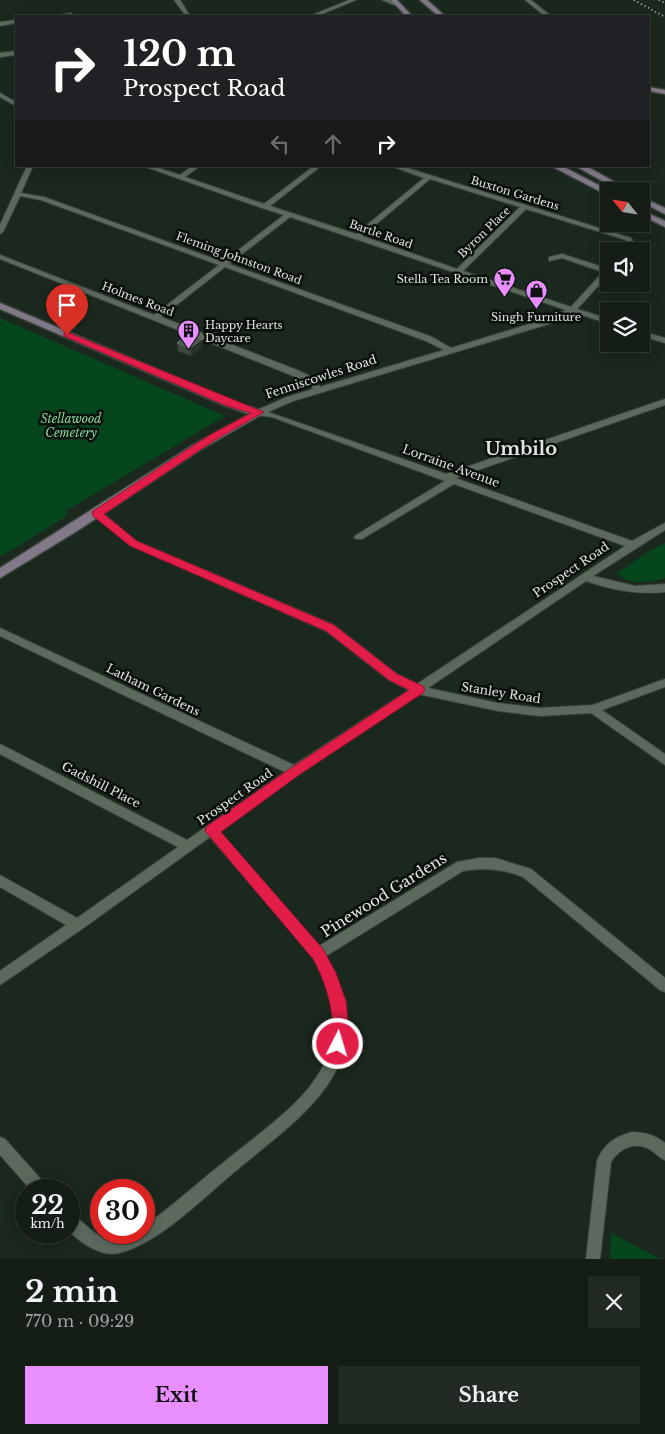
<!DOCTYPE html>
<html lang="en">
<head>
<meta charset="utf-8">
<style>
	body { margin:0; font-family:"Libre Baskerville",serif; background:#212b23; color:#f1f3f6; height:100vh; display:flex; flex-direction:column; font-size:19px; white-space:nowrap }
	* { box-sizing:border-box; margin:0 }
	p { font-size:16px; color:#9da2a1 }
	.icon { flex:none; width:28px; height:28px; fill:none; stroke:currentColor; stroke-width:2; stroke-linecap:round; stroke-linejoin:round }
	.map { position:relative; height:1259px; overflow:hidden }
	.panel { display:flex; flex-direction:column; background:#141e16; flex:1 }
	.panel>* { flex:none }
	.top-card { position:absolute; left:15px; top:15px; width:635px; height:152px; border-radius:0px; box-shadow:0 2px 12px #0003,0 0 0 1px #333c35; background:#202124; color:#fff; overflow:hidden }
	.needle { width:32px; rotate:300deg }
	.controls { position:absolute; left:600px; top:182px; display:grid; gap:10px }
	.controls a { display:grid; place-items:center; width:50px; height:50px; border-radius:0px; background:#141e16; box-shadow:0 2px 12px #0003,0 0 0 1px #333c35; font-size:25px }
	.speed { position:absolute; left:15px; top:1179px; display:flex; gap:10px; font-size:25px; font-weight:700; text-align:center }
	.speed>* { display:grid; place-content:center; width:65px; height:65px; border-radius:50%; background:#141e16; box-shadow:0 2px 12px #0003,0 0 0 1px #333c35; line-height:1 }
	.speed small { font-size:12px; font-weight:400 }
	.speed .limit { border:8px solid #d22; background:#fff; color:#111 }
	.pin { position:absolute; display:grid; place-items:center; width:42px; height:42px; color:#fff; margin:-51px -21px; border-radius:50% 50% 50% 0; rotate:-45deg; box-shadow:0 0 5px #0007 }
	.pin .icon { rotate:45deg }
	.me { position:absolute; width:55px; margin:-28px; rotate:5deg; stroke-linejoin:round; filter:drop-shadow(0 0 4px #0008) }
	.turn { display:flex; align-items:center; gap:18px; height:105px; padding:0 25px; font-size:22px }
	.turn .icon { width:65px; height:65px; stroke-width:2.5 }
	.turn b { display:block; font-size:35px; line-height:42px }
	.lanes { display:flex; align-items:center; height:48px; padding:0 25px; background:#0003; justify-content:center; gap:25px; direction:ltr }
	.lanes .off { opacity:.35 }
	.round { display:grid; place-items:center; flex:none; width:52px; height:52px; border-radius:0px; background:#212b23 }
	.headline { display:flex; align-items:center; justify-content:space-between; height:85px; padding:0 25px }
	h1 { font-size:30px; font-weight:700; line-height:38px }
	.primary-button { display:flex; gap:10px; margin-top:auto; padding:10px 25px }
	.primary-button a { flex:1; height:58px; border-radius:0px; background:#e98efe; color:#111; font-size:20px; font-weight:700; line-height:58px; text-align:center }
	.primary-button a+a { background:#212b23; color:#f1f3f6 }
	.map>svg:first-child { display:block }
	.green { fill:#05461d }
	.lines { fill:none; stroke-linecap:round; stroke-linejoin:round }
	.street-casing { stroke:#39443b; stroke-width:2 }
	.secondary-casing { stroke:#39443b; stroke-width:3 }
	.street { fill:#5c6a5e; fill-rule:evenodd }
	.secondary { fill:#827988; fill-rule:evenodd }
	.rail { stroke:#bcc5bd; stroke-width:2; stroke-dasharray:1 3; stroke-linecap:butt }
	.wall { fill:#3a483d }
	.shaded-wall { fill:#263429 }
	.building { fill:#4c594f; stroke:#636f65 }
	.route { fill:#e11d48; stroke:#92132f }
	.labels { text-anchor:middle; stroke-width:5; stroke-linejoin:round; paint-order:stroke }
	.far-street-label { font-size:11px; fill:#dee7df; stroke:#090f0a }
	.far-poi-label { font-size:11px; fill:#dee7df; stroke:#090f0a; text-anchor:end }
	.street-label { font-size:12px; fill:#dee7df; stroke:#090f0a }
	.park-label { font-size:12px; font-style:italic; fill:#88db9a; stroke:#090f0a }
	.near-street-label { font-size:15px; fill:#dee7df; stroke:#090f0a }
	.district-label { font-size:18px; font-weight:bold; fill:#dee7df; stroke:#090f0a }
</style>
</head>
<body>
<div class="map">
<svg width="665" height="1259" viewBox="0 0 665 1259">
	<rect width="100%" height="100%" fill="#1b281d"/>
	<!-- green -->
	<g class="green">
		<path d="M 0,318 L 225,416 L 66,511 L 67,516 L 0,557 Z"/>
		<path d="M 665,543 L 665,578 C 649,582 630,587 617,573 L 648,552 Z"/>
		<path d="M 611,1233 L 660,1259 L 610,1259 Z"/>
	</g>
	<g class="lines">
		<defs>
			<g id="street">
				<path d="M 174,0 L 180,0 L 190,16 L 186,16 Z"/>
				<path d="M 349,0 L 356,0 L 317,16 L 310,16 Z"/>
				<path d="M 382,0 L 390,0 L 402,5 L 397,6 Z"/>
				<path d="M 525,0 L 531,0 L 551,16 L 545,16 Z"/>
				<path d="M 71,13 L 73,16 L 56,16 Z"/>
				<path d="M 16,20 L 16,23 L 0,26 L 0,22 Z"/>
				<path d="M 16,51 L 16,55 L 0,57 L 0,53 Z"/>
				<path d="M 0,93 L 16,102 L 16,106 L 0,97 Z"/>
				<path d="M 27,166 L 33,166 L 21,193 L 44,197 L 223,262 L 284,215 L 262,208 L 143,166 L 153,166 L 180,175 L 192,166 L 200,166 L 185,177 L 264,204 L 314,166 L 321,166 L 270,206 L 356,234 L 424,178 L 391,166 L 401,166 L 631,238 L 634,243 L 628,251 L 621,251 L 627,243 L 626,240 L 526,209 L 463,271 L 571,307 L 603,272 L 562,258 L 549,261 L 549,257 L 562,254 L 606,268 L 609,267 L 609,274 L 577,309 L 609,319 L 609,324 L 573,312 L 549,324 L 293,401 L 268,412 L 446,474 L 665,399 L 665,405 L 455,478 L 632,541 L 665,523 L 665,530 L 593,576 L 635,586 L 665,584 L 665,592 C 637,595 612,590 586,581 L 428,688 L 498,703 L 540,708 L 593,705 L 665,679 L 665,687 L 602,710 L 665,754 L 665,765 L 591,713 L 540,716 L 498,711 L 418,694 L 299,774 L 219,831 L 319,946 L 457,862 L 479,858 L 495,858 L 531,869 L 665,978 L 665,992 L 660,990 L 523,877 C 503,869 485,867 463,871 L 326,956 C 387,1070 300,1115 225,1180 C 197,1204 155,1245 119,1253 C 101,1257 81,1243 69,1231 L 69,1214 C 86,1220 91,1238 113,1239 C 124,1239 131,1232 144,1232 L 144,1226 C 172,1207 197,1183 224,1162 C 297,1103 368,1063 314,958 L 210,837 L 82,929 L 0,985 L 0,971 L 66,925 L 0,887 L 0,875 L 77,918 L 178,847 L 0,754 L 0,744 L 187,840 L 285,772 L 0,636 L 0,628 L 294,765 L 409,690 L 389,680 L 326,631 L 130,545 L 94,515 L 92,513 L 94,511 L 100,511 L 136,541 L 334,625 L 397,674 L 417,684 L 625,546 L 454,484 L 362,539 L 356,539 L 354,537 L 356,535 L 445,481 L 272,417 L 256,415 L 255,413 L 257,410 L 287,397 L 313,389 L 306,381 L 0,259 L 0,255 L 154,315 L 219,265 L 41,200 L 20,196 L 3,232 L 0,234 L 0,225 ZM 430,179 L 520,207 L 457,269 L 362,236 ZM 290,217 L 566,310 L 543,320 L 451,348 L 432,337 L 229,264 ZM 225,267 L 426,341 L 444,350 L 320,387 L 312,377 L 297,370 L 161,317 Z"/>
				<path d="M 641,331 L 665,338 L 665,343 L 641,336 Z"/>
				<path d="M 632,1132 C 644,1132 655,1135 665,1143 L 665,1160 C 659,1158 657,1154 652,1151 C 637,1140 619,1148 611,1162 L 600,1259 L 586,1259 L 597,1161 C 604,1144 614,1137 632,1132 Z"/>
				<path d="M 0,1137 L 5,1139 L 46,1185 L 48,1190 L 31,1190 L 0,1155 Z"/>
			</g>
			<g id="secondary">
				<path d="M 391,0 L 397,0 L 412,16 L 406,16 Z"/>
				<path d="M 420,0 L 427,0 L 445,16 L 438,16 Z"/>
				<path d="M 649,87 L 665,90 L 665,94 L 649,91 Z"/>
				<path d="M 551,166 L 562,166 L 610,191 L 609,196 Z"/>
				<path d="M 575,166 L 586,166 L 631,191 L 621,191 Z"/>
				<path d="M 641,197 L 665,208 L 665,214 L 641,202 Z"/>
				<path d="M 641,210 L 665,221 L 665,227 L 641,215 Z"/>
				<path d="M 0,303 L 234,402 L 263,411 L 264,413 L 200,450 L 77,531 L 0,578 L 0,568 L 193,445 L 250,414 L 226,406 L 0,309 Z"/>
			</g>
		</defs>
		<!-- street casing -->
		<use href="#street" class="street-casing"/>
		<!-- secondary casing -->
		<use href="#secondary" class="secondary-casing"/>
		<!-- street -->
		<use href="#street" class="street"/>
		<!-- secondary -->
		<use href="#secondary" class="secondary"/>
		<!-- rail -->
		<g class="rail">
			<path d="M 634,0 L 665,17"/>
			<path d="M 659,0 L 665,3"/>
		</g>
	</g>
	<!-- wall -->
	<path class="wall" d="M 202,339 L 202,347 L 191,356 L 178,351 L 177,343 Z"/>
	<!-- shaded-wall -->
	<path class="shaded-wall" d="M 202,339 L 202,347 L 191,356 L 190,348 Z"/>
	<!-- building -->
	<path class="building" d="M 189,333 L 202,339 L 190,348 L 177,343 Z"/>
	<!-- route -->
	<path class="route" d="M 67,332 L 264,412 L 215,440 L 104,514 L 137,541 L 334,625 L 397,674 L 423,686 L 425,690 L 423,693 L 299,775 L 221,832 L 323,949 L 336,973 L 346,1001 L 349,1030 L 343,1049 L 338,1051 L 333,1049 C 329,1041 334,1035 333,1026 C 331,1001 325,981 313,959 L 205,831 L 207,826 L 291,768 L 409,690 L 389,680 L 326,631 L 130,546 L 93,516 L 92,513 L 93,511 L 208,436 L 251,413 L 227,406 L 64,336 L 64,333 Z"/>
	<!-- icons -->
	<defs>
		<symbol id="supermarket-pin" viewBox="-11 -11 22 30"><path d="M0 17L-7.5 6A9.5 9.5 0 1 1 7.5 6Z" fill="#e98efe" stroke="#090f0a"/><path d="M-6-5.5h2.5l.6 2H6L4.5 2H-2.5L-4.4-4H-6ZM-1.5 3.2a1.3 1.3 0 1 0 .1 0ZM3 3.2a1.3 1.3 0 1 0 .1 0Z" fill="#111"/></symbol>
		<symbol id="shop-pin" viewBox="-11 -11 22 30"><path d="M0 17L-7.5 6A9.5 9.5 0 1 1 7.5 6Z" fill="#e98efe" stroke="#090f0a"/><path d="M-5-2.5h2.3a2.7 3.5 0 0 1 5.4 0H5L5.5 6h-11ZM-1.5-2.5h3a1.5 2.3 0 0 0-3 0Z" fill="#111"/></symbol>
		<symbol id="building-pin" viewBox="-11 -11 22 30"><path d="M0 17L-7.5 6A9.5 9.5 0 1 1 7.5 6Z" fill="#e98efe" stroke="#090f0a"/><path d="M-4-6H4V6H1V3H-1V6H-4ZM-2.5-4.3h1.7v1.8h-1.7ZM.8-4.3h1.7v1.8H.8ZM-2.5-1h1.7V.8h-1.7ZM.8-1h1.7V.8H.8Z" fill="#111"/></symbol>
	</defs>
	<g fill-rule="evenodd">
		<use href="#supermarket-pin" x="492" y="266" width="25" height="34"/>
		<use href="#shop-pin" x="524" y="278" width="25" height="34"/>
		<use href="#building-pin" x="176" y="318" width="25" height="34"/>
	</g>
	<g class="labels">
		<!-- far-street labels -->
		<g class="far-street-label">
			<text transform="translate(515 193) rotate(17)" y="4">Buxton Gardens</text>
			<text transform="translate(484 232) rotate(-44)" y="4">Byron Place</text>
			<text transform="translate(381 234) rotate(19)" y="4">Bartle Road</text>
			<text transform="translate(239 258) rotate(20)" y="4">Fleming Johnston Road</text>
			<text transform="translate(138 299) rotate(21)" y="4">Holmes Road</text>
		</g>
		<!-- far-poi labels -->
		<g class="far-poi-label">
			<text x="488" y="283">Stella Tea Room</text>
			<text x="536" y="321" text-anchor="middle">Singh Furniture</text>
			<text x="205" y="329" text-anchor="start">Happy Hearts<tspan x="205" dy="13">Daycare</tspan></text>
		</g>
		<!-- street labels -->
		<g class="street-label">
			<text transform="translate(321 377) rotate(-18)" y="4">Fenniscowles Road</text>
			<text transform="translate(451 466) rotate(20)" y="4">Lorraine Avenue</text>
			<text transform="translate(571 570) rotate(-34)" y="4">Prospect Road</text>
			<text transform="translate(153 690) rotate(26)" y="4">Latham Gardens</text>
			<text transform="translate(501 693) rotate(9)" y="4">Stanley Road</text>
			<text transform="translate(101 785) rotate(27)" y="4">Gadshill Place</text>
			<text transform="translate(235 797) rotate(-35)" y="4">Prospect Road</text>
		</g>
		<!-- park labels -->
		<g class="park-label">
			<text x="71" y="423">Stellawood<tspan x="71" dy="14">Cemetery</tspan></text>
		</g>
		<!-- near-street labels -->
		<g class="near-street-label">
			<text transform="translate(384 895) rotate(-32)" y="5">Pinewood Gardens</text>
		</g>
		<!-- district labels -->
		<g class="district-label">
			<text x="521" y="455">Umbilo</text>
		</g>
	</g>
</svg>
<div class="controls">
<a><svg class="needle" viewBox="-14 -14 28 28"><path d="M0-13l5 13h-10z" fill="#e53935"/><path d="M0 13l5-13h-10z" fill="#9da2a1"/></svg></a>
<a><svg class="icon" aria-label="sound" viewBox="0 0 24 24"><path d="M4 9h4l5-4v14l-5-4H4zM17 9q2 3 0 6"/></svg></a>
<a><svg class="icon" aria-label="layers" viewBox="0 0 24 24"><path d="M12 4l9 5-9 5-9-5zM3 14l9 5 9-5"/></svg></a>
</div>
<div class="speed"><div>22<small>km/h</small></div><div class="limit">30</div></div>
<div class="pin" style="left:67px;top:335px;background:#d93025"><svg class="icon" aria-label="arrive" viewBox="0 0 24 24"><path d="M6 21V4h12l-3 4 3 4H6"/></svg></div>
<svg class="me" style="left:338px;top:1044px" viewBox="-20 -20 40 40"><circle r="17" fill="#e11d48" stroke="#fff" stroke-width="3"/><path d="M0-11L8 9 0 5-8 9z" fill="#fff"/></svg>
<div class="top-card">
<div class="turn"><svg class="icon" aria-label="right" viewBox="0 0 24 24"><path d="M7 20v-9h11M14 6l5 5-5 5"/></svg><div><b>120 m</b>Prospect Road</div></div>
<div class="lanes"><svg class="icon off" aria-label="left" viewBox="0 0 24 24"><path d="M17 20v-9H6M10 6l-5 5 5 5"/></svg><svg class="icon off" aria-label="ahead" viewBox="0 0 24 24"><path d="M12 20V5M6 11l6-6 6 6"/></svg><svg class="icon" aria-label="right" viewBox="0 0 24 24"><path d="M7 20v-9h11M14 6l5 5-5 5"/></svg></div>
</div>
</div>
<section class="panel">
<div class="headline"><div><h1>2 min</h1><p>770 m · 09:29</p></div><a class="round"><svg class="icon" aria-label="close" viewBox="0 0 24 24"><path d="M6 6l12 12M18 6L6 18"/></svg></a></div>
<div class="primary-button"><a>Exit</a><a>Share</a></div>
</section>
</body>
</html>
